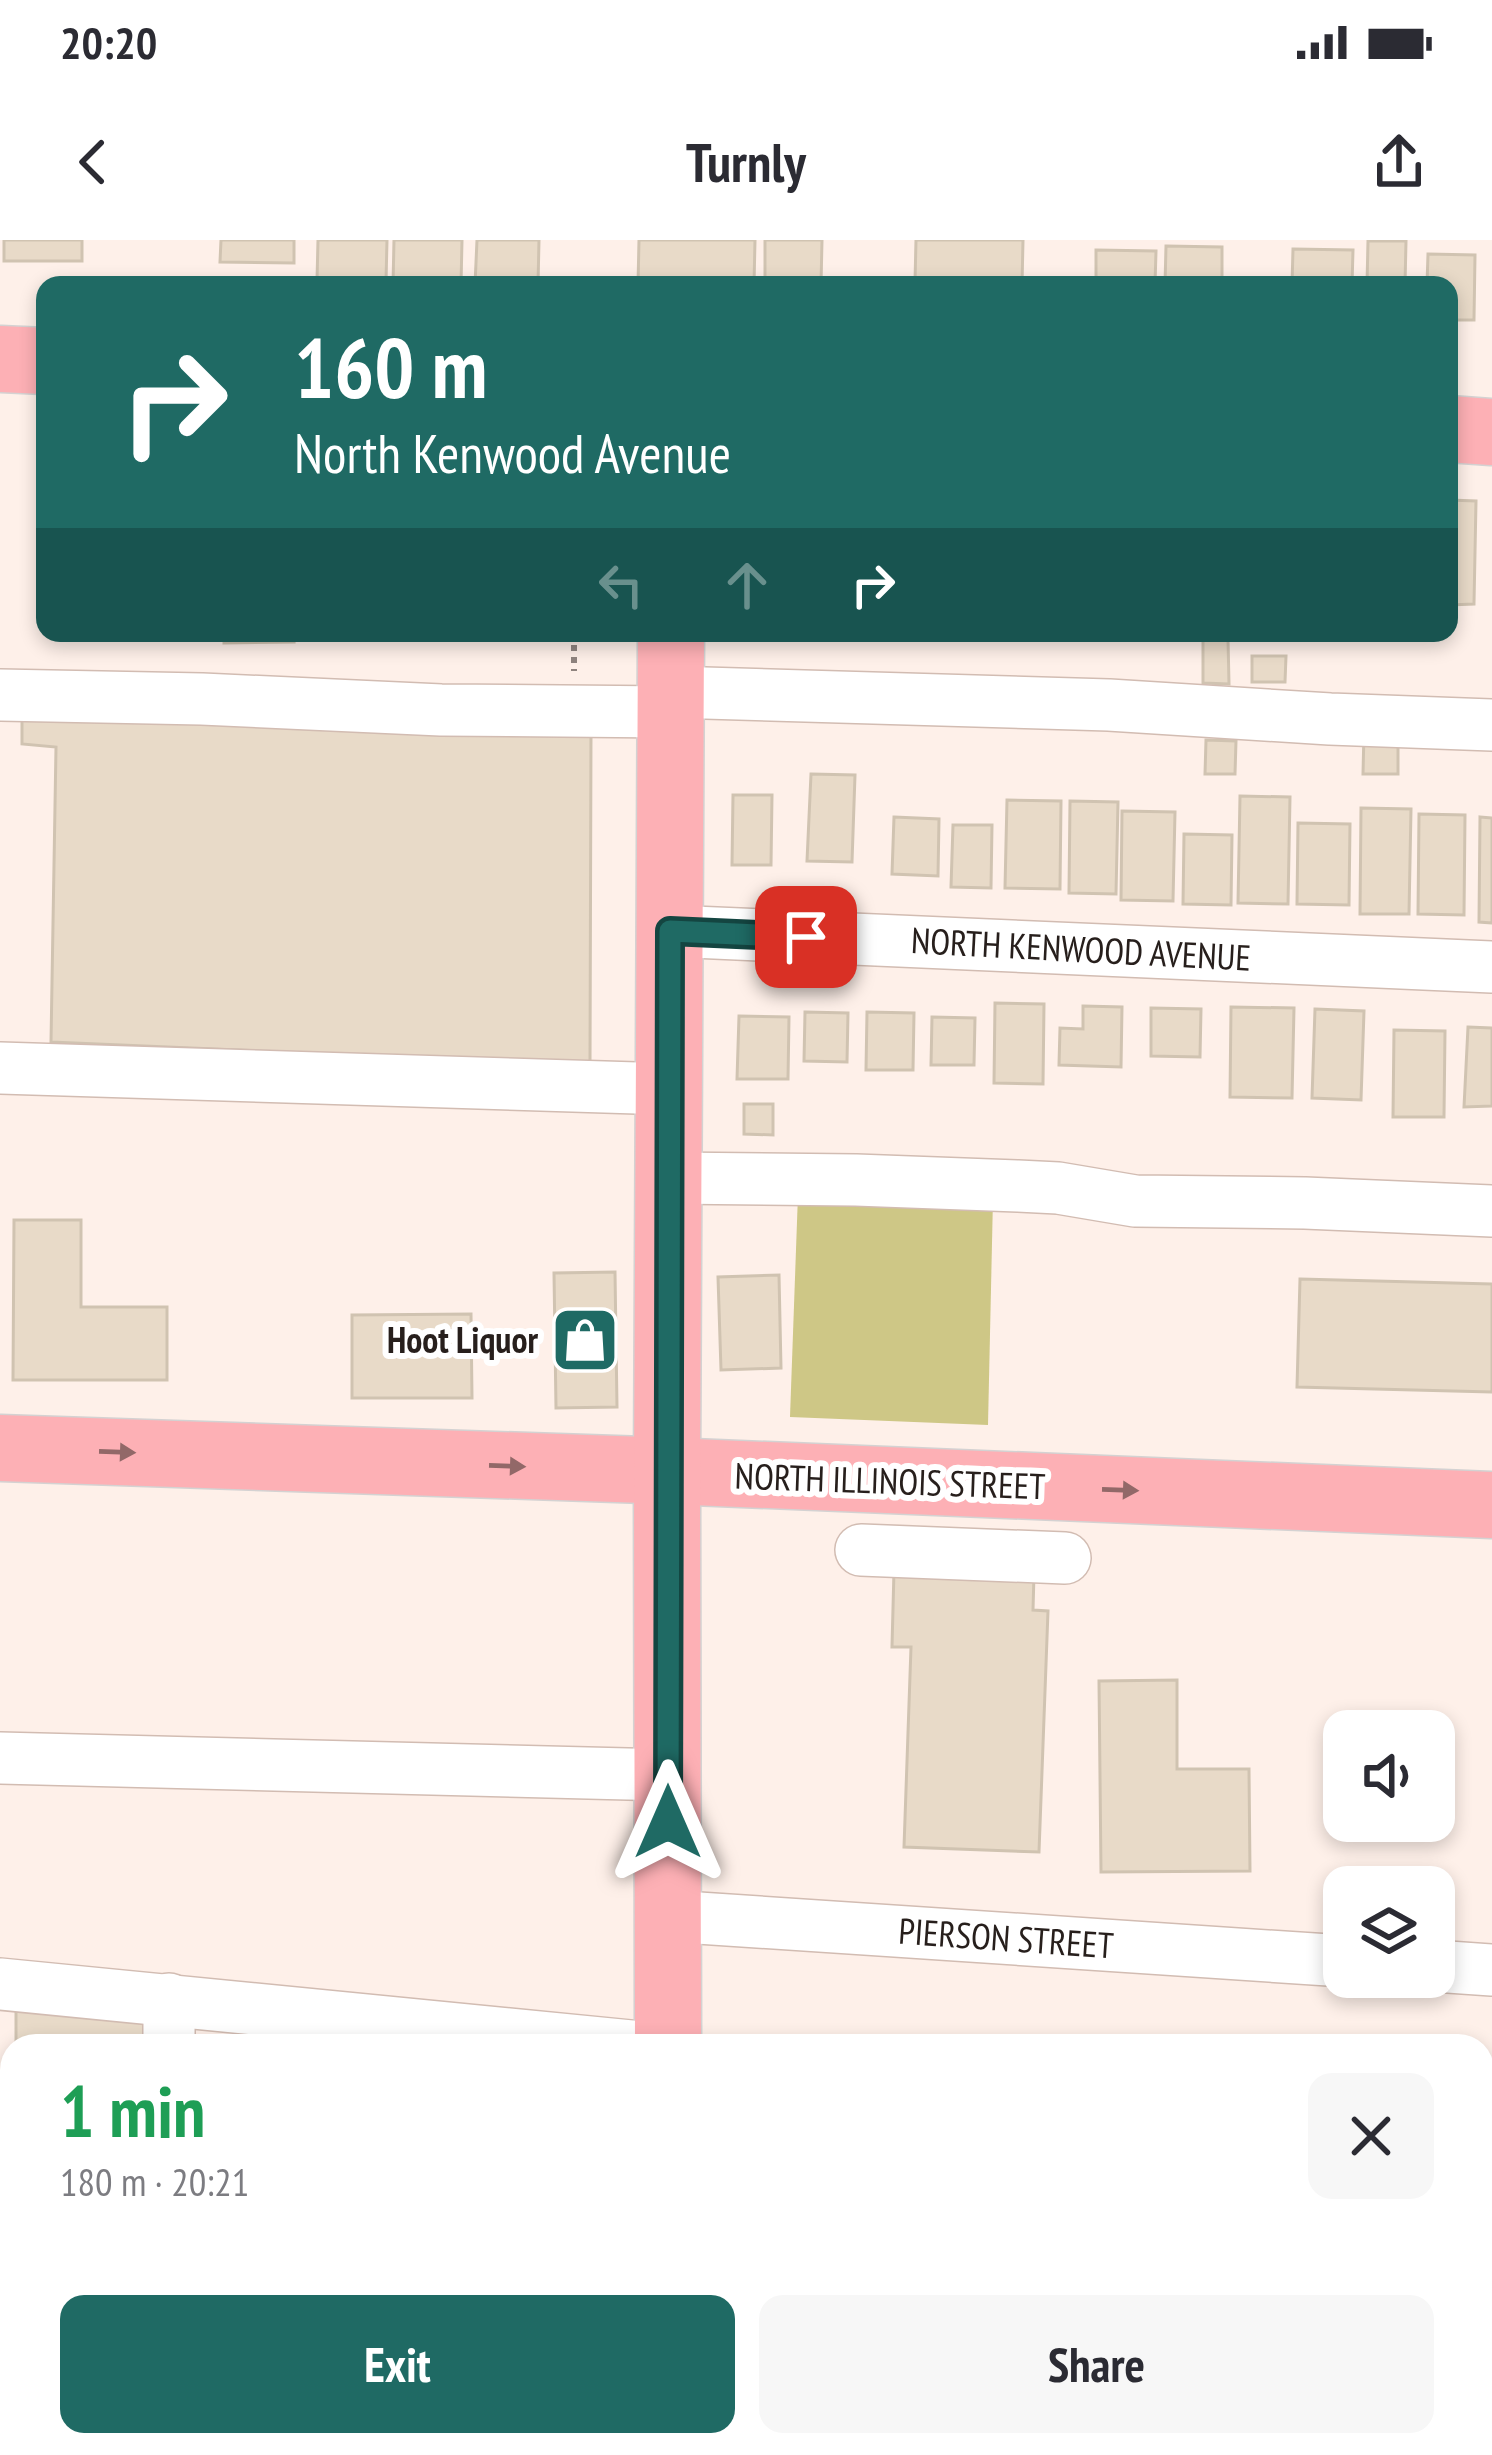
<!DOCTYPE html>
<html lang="en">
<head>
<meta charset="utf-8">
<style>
	body { margin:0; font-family:"PT Sans Narrow",sans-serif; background:#f7f7f7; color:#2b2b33; height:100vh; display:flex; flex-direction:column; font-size:45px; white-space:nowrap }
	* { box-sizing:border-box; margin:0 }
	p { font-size:39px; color:#7c7c81 }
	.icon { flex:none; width:66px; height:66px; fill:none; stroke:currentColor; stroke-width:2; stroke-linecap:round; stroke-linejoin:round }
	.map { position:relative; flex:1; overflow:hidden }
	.drawer { position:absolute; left:0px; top:1794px; width:1494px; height:423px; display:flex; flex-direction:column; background:#fff; border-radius:36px 36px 0 0; box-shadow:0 6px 18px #0003 }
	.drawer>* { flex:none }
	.top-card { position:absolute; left:36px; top:36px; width:1422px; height:366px; border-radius:24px; box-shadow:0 6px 18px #0003; background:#1f6a64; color:#fff; overflow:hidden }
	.buttons { position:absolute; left:1323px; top:1470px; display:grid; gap:24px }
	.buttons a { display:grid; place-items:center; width:132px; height:132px; border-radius:24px; background:#fff; box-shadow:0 6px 18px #0003; font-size:60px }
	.pin { position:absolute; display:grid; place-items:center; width:102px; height:102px; color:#fff; margin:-51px; border-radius:24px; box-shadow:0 6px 18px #0006 }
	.me { position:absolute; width:132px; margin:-66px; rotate:0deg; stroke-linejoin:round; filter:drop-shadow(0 0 9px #0008) }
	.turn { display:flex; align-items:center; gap:42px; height:252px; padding:0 60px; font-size:54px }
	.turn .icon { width:156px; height:156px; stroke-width:2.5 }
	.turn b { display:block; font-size:84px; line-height:102px }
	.lanes { display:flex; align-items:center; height:114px; padding:0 60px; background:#0003; justify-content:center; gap:60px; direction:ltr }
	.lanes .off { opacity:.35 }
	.round { display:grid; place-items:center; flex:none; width:126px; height:126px; border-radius:24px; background:#f7f7f7 }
	.summary { display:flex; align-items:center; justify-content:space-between; height:204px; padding:0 60px }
	h1 { font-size:72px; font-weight:700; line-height:90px; color:#1e9e55 }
	.action { display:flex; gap:24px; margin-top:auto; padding:24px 60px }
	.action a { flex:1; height:138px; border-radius:24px; background:#1f6a64; color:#fff; font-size:48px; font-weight:700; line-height:138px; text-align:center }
	.action a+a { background:#f7f7f7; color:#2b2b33 }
	.status { display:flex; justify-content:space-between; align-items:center; height:84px; padding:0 60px; background:#fff; direction:ltr }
	.status svg { height:33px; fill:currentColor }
	header { display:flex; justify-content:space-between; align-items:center; height:156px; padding:0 60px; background:#fff; font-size:54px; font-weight:700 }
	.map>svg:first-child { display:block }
	.green { fill:#cec786 }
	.building { fill:#e8dac8; stroke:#d0c3b1; stroke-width:3 }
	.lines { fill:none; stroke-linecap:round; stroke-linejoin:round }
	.minor-casing { stroke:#d2bcb2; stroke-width:54 }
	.major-casing { stroke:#d4d2d2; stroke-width:69 }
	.path { stroke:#8f847f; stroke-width:6; stroke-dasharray:6 6; stroke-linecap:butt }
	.minor { stroke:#fff; stroke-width:51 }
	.major { stroke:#fdb0b5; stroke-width:66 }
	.oneway { fill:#926868 }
	.route-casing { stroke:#144541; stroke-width:30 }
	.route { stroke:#1f6a64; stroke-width:21 }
	.labels { text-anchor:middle; stroke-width:12; stroke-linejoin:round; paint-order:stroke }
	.street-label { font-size:36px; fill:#271f1c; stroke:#fff }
	.poi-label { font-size:36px; font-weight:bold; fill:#271f1c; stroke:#fff; text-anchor:end }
</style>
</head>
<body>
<div class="status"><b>20:20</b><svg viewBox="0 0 49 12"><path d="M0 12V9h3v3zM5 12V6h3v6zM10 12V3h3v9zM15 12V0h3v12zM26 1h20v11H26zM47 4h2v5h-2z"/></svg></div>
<header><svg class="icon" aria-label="back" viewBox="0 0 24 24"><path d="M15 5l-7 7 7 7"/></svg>Turnly<svg class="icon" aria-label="share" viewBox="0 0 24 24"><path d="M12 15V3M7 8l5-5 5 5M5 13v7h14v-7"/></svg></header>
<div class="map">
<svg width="1492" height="2215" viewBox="0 0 1492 2215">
	<rect width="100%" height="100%" fill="#fef0e9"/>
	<!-- green -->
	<path class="green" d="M 798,954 L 993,958 L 988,1185 L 790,1177 Z"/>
	<!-- building -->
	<g class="building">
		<rect x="4" y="0" width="78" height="21"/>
		<path d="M 221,0 L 294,0 L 294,23 L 220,22 Z"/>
		<path d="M 318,0 L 387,0 L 386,42 L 317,41 Z"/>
		<path d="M 394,0 L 462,0 L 461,45 L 393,45 Z"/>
		<path d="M 477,0 L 539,0 L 538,45 L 475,45 Z"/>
		<path d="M 639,0 L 755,0 L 754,45 L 638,45 Z"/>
		<path d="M 765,0 L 822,0 L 821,45 L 765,45 Z"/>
		<path d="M 916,0 L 1023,0 L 1022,45 L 915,42 Z"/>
		<path d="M 1368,1 L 1406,1 L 1405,45 L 1367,45 Z"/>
		<path d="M 1166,6 L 1222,7 L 1222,45 L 1165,45 Z"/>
		<path d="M 1293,9 L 1353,10 L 1352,45 L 1292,45 Z"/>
		<path d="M 1096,10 L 1156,11 L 1155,45 L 1096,45 Z"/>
		<path d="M 1428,14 L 1475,15 L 1474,80 L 1449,80 L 1449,45 L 1427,45 Z"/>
		<path d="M 1449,260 L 1476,261 L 1474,364 L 1449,365 Z"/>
		<path d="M 224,393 L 293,393 L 294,402 L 224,403 Z"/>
		<path d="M 1203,399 L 1228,399 L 1229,444 L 1203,443 Z"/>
		<path d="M 1252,416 L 1286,416 L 1285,442 L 1252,442 Z"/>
		<path d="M 22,471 L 591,491 L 590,825 L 51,802 L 56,507 L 22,504 Z"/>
		<path d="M 1364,492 L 1398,492 L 1398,534 L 1363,534 Z"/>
		<path d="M 1206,500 L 1236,501 L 1235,534 L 1205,534 Z"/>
		<path d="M 811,534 L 855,535 L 852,622 L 807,621 Z"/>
		<path d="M 733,555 L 772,555 L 771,625 L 732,625 Z"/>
		<path d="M 1240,556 L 1290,557 L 1288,664 L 1238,663 Z"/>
		<path d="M 1007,560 L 1061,561 L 1060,649 L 1005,648 Z"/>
		<path d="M 1070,561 L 1118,562 L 1116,654 L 1069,653 Z"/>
		<path d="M 1361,568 L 1411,569 L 1409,674 L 1360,674 Z"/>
		<path d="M 1122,571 L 1175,572 L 1173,661 L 1121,660 Z"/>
		<path d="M 1419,574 L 1465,575 L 1464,675 L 1418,674 Z"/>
		<path d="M 894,577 L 939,579 L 938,636 L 892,634 Z"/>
		<path d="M 1480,577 L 1492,578 L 1492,683 L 1479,682 Z"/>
		<path d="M 1298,583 L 1350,584 L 1349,665 L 1297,664 Z"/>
		<path d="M 953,585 L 992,585 L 991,648 L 951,647 Z"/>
		<path d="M 1184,594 L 1232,595 L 1231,665 L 1183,664 Z"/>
		<path d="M 995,763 L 1044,764 L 1043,844 L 994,843 Z"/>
		<path d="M 1083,766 L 1122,767 L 1121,827 L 1059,825 L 1060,788 L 1083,789 Z"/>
		<path d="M 1231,767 L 1294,768 L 1292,858 L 1230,857 Z"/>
		<path d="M 1151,768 L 1201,769 L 1200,817 L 1151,816 Z"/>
		<path d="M 1315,769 L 1364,771 L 1361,860 L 1312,858 Z"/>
		<path d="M 805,772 L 848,773 L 847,822 L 804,821 Z"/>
		<path d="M 867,772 L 914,773 L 913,830 L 866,830 Z"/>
		<path d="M 739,776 L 789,777 L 788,839 L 737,839 Z"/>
		<path d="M 932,777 L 975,778 L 974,825 L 931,825 Z"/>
		<path d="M 1468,787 L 1492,788 L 1492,866 L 1464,867 Z"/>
		<path d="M 1394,790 L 1445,791 L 1444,877 L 1393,877 Z"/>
		<path d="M 744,864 L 773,864 L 773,895 L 744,894 Z"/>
		<path d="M 14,980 L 81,980 L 81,1067 L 167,1067 L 167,1140 L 13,1140 Z"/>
		<path d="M 615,1032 L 617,1167 L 556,1168 L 554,1033 Z"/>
		<path d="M 779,1035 L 781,1128 L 721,1130 L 718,1037 Z"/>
		<path d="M 1300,1039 L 1492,1044 L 1492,1152 L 1297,1147 Z"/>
		<path d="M 471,1074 L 472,1158 L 352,1158 L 352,1075 Z"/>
		<path d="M 894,1330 L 1034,1334 L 1033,1370 L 1048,1371 L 1039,1612 L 904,1607 L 911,1407 L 892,1407 Z"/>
		<path d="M 1177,1440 L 1177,1529 L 1249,1529 L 1250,1631 L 1101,1632 L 1099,1441 Z"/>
		<rect x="16" y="1770" width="130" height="36"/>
		<rect x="1485" y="2069" width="7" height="59"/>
		<path d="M 0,2134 L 12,2135 L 12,2205 L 198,2205 L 197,2215 L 0,2215 Z"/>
		<rect x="287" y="2205" width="105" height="10"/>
		<rect x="513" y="2205" width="94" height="10"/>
	</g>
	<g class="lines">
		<defs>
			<g id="minor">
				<path d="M 671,452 L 1109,465 L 1330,479 L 1492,485"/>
				<path d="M 0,455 L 202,459 L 441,470 L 671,472"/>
				<path d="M 670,691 L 1492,727"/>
				<path d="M 0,828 L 669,849"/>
				<path d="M 669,938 L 856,940 L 1018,946 L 1058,948 L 1135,961 L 1305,963 L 1492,971"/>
				<path d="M 861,1310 L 1065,1318"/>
				<path d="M 0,1518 L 668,1535"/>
				<path d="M 668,1676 L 1344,1721"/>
				<path d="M 1434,1726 L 1492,1730"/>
				<path d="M 0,1744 L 631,1806"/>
				<path d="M 169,1806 L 169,1759"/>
				<path d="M 905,2205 L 906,2215"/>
			</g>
			<g id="major">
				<path d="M 0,119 L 45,121"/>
				<path d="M 1449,189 L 1492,192"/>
				<path d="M 0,1208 L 645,1230 L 1492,1265"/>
				<path d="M 668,1806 L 667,1231 L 671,393"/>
				<path d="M 0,2078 L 12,2079"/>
				<path d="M 1482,2191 L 1492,2193"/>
				<path d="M 1206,2205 L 1311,2215"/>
				<path d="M 667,2215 L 667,2205"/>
			</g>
		</defs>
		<!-- minor casing -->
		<use href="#minor" class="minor-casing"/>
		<!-- major casing -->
		<use href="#major" class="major-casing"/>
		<!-- path -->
		<path class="path" d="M 574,393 L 574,431"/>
		<!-- minor -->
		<use href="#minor" class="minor"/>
		<!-- major -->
		<use href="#major" class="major"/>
	</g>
	<!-- one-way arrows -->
	<defs><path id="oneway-solid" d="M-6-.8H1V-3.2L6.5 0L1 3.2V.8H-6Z" transform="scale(3)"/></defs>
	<g class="oneway">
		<use href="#oneway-solid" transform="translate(117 1212) rotate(2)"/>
		<use href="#oneway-solid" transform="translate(507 1226) rotate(2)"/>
		<use href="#oneway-solid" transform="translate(1120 1250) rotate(2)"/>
	</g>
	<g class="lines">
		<defs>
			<path id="route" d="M 668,1582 L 670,691 L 806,697"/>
		</defs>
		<!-- route casing -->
		<use href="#route" class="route-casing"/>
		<!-- route -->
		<use href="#route" class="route"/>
	</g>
	<!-- icons -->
	<defs>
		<symbol id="shop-square" viewBox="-11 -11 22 22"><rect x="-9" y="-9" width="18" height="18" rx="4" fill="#1f6a64" stroke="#fff"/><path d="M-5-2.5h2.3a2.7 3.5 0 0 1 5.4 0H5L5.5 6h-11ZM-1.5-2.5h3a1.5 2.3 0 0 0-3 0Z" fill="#fff"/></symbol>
	</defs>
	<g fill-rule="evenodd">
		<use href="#shop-square" x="547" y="1062" width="76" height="76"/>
	</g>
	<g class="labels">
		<!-- street labels -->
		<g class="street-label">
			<text transform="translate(1081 709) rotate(3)" y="13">NORTH KENWOOD AVENUE</text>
			<text transform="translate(890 1241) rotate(2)" y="13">NORTH ILLINOIS STREET</text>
			<text transform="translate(1006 1698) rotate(4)" y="13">PIERSON STREET</text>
		</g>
		<!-- poi labels -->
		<g class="poi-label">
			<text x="538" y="1113">Hoot Liquor</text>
		</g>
	</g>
</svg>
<div class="buttons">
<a><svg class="icon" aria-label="sound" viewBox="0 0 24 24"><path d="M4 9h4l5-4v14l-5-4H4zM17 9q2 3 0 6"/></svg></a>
<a><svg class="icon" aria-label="layers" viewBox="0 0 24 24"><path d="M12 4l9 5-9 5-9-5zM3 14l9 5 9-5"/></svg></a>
</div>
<div class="pin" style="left:806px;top:697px;background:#d93025"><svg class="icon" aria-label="arrive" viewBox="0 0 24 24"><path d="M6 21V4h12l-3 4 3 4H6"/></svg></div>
<svg class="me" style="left:668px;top:1582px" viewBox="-20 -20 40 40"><path d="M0-17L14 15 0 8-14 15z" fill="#1f6a64" stroke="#fff" stroke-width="4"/></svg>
<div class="top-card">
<div class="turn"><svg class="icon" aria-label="right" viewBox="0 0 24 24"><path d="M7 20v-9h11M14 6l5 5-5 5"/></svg><div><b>160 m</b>North Kenwood Avenue</div></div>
<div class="lanes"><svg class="icon off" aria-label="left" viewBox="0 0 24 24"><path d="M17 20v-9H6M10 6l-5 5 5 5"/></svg><svg class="icon off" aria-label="ahead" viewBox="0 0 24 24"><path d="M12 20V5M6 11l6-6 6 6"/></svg><svg class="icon" aria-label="right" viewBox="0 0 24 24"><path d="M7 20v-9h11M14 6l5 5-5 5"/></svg></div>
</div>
<section class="drawer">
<div class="summary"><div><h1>1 min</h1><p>180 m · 20:21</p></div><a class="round"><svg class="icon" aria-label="close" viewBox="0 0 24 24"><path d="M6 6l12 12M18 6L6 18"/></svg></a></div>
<div class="action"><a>Exit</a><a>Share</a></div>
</section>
</div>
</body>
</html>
